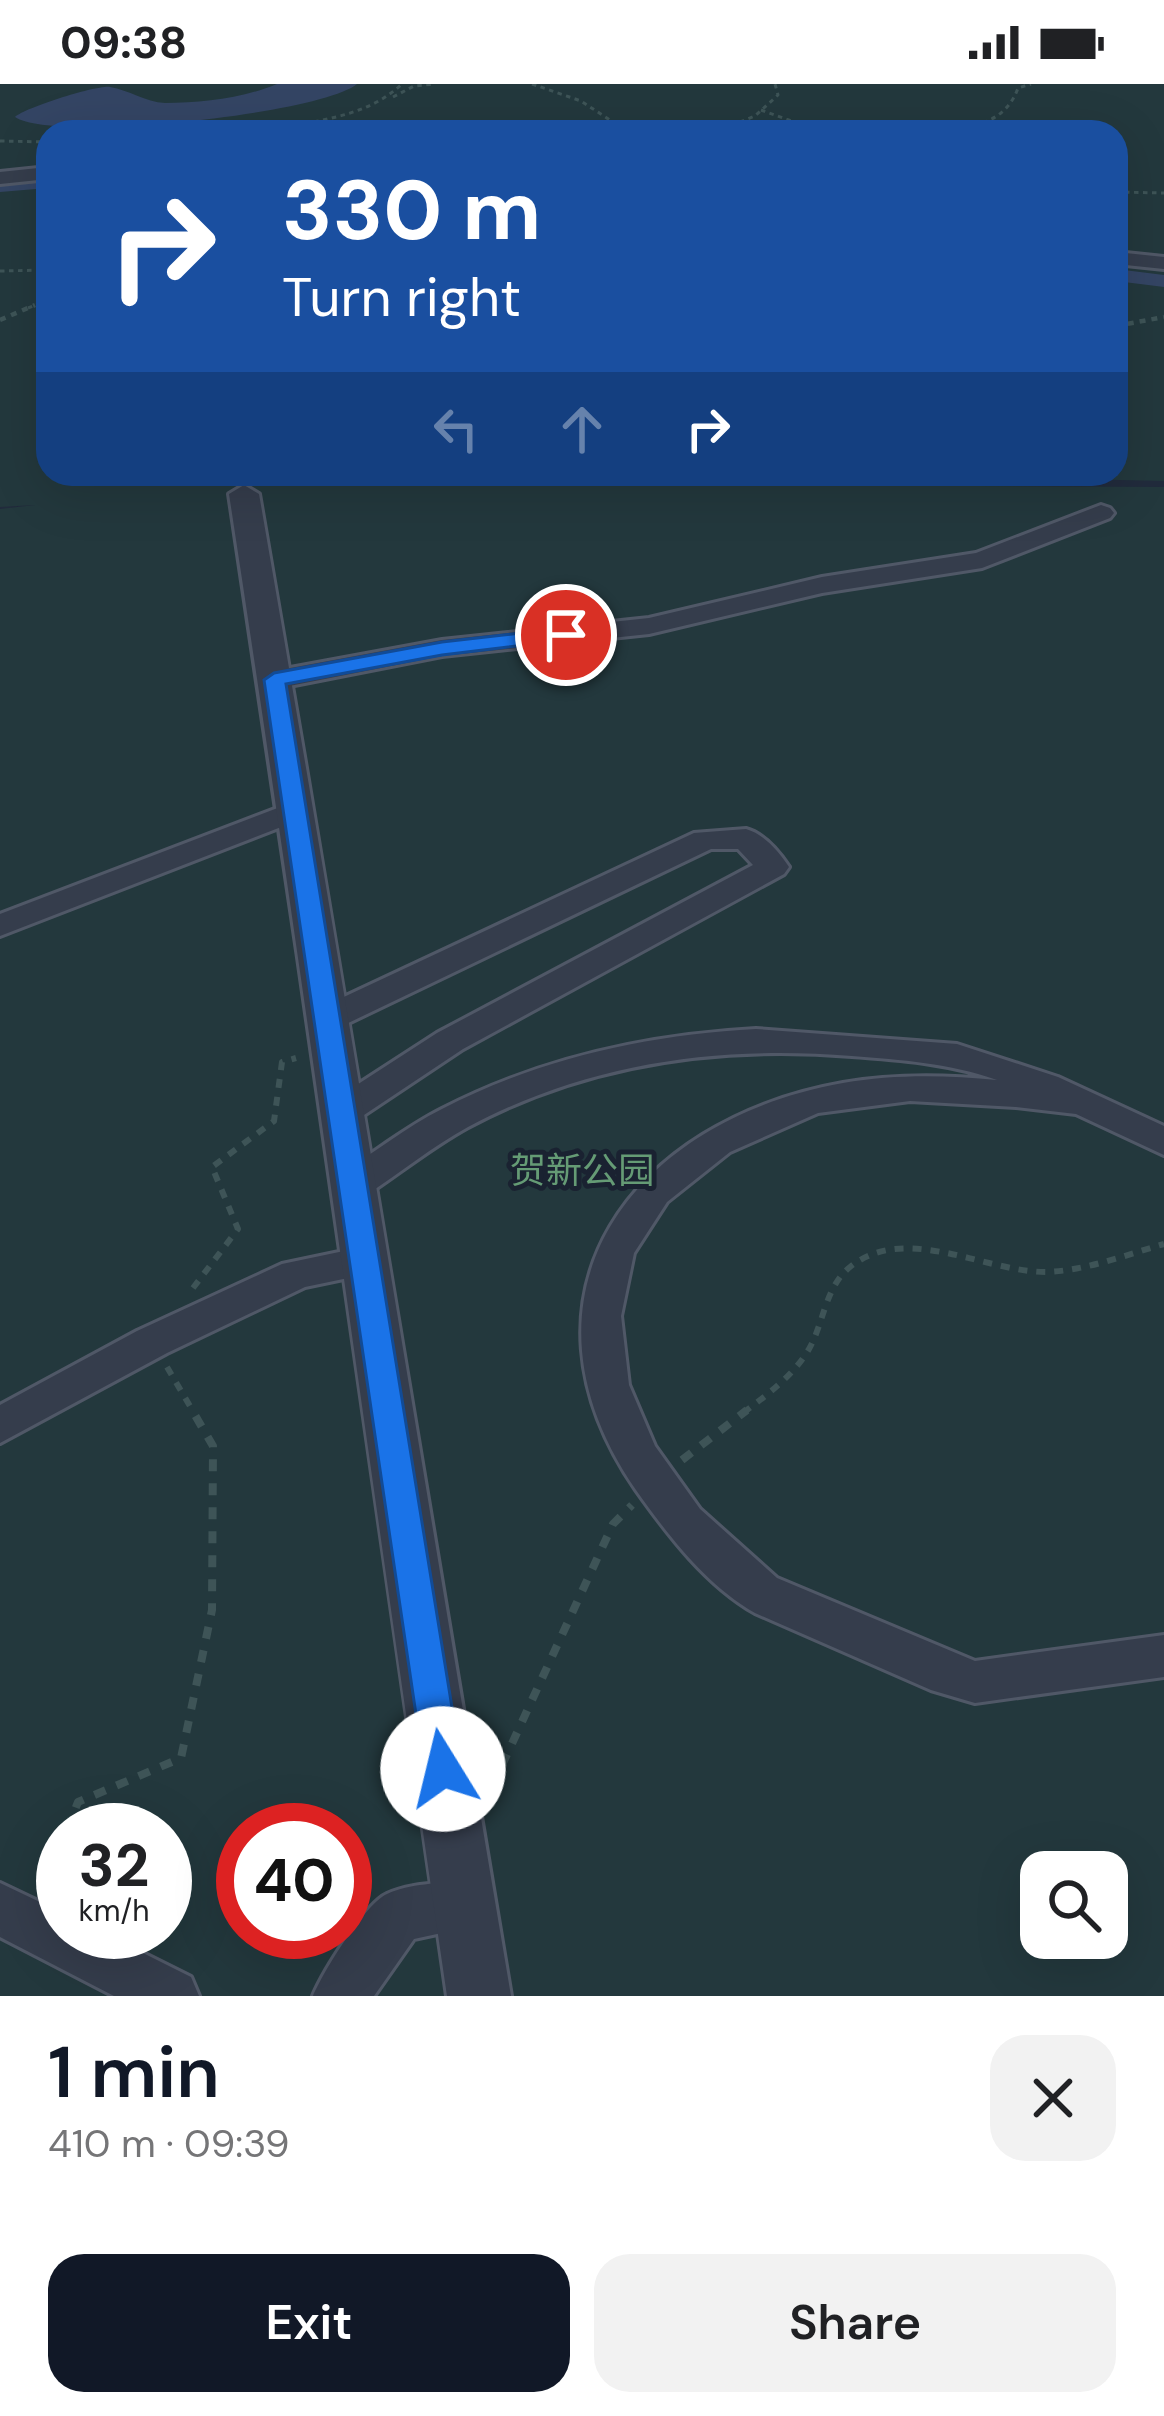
<!DOCTYPE html>
<html lang="en">
<head>
<meta charset="utf-8">
<style>
	body { margin:0; font-family:"DM Sans","Noto Sans SC",sans-serif; background:#f2f2f2; color:#202124; height:100vh; display:flex; flex-direction:column; font-size:45px; white-space:nowrap }
	* { box-sizing:border-box; margin:0 }
	p { font-size:39px; color:#757577 }
	.icon { flex:none; width:66px; height:66px; fill:none; stroke:currentColor; stroke-width:2; stroke-linecap:round; stroke-linejoin:round }
	.map { position:relative; height:1912px; overflow:hidden }
	.sheet { display:flex; flex-direction:column; background:#fff; flex:1 }
	.sheet>* { flex:none }
	.banner { position:absolute; left:36px; top:36px; width:1092px; height:366px; border-radius:36px; box-shadow:0 12px 48px #0002; background:#1a4fa0; color:#fff; overflow:hidden }
	.controls { position:absolute; left:1020px; top:1767px; display:grid; gap:24px }
	.controls a { display:grid; place-items:center; width:108px; height:108px; border-radius:24px; background:#fff; box-shadow:0 12px 48px #0002; font-size:60px }
	.speed { position:absolute; left:36px; top:1719px; display:flex; gap:24px; font-size:60px; font-weight:700; text-align:center }
	.speed>* { display:grid; place-content:center; width:156px; height:156px; border-radius:50%; background:#fff; box-shadow:0 12px 48px #0002; line-height:1 }
	.speed small { font-size:30px; font-weight:400 }
	.speed .limit { border:18px solid #d22; background:#fff; color:#111 }
	.pin { position:absolute; display:grid; place-items:center; width:102px; height:102px; color:#fff; margin:-51px; border:6px solid #fff; border-radius:50%; box-shadow:0 3px 12px #0007 }
	.me { position:absolute; width:132px; margin:-66px; rotate:351deg; stroke-linejoin:round; filter:drop-shadow(0 0 9px #0008) }
	.turn { display:flex; align-items:center; gap:42px; height:252px; padding:0 48px; font-size:54px }
	.turn .icon { width:156px; height:156px; stroke-width:2.5 }
	.turn b { display:block; font-size:84px; line-height:102px }
	.lanes { display:flex; align-items:center; height:114px; padding:0 48px; background:#0003; justify-content:center; gap:60px; direction:ltr }
	.lanes .off { opacity:.35 }
	.round { display:grid; place-items:center; flex:none; width:126px; height:126px; border-radius:36px; background:#f2f2f2 }
	.headline { display:flex; align-items:center; justify-content:space-between; height:204px; padding:0 48px }
	h1 { font-size:72px; font-weight:600; line-height:90px; color:#111827 }
	.button { display:flex; gap:24px; margin-top:auto; padding:24px 48px }
	.button a { flex:1; height:138px; border-radius:36px; background:#111827; color:#fff; font-size:48px; font-weight:600; line-height:138px; text-align:center }
	.button a+a { background:#f2f2f2; color:#202124 }
	.status { display:flex; justify-content:space-between; align-items:center; height:84px; padding:0 60px; background:#fff; direction:ltr }
	.status svg { height:33px; fill:currentColor }
	.map>svg:first-child { display:block }
	.green { fill:#23383d; fill-rule:evenodd }
	.water { fill:#344564 }
	.lines { fill:none; stroke-linecap:round; stroke-linejoin:round }
	.canal { fill:#344564; fill-rule:evenodd }
	.minor-casing { stroke:#505867; stroke-width:6 }
	.tertiary-casing { stroke:#505867; stroke-width:6 }
	.path-far3 { stroke:#3e5457; stroke-width:3; stroke-dasharray:4.5 4.5; stroke-linecap:butt }
	.path-far2 { stroke:#3e5457; stroke-width:4.5; stroke-dasharray:6 6; stroke-linecap:butt }
	.path-far1 { stroke:#3e5457; stroke-width:6; stroke-dasharray:9 9; stroke-linecap:butt }
	.path { stroke:#3e5457; stroke-width:8; stroke-dasharray:12 12; stroke-linecap:butt }
	.minor { fill:#353d4c; fill-rule:evenodd }
	.tertiary { fill:#353d4c; fill-rule:evenodd }
	.route { fill:#1a73e8; stroke:#114b97; stroke-width:3 }
	.labels { text-anchor:middle; stroke-width:10; stroke-linejoin:round; paint-order:stroke }
	.park-label { font-size:36px; fill:#659b75; stroke:#1a2231 }
</style>
</head>
<body>
<div class="status"><b>09:38</b><svg viewBox="0 0 49 12"><path d="M0 12V9h3v3zM5 12V6h3v6zM10 12V3h3v9zM15 12V0h3v12zM26 1h20v11H26zM47 4h2v5h-2z"/></svg></div>
<div class="map">
<svg width="1164" height="1912" viewBox="0 0 1164 1912">
	<rect width="100%" height="100%" fill="#212b3c"/>
	<!-- green -->
	<path class="green" d="M 0,0 L 1164,0 L 1164,397 L 848,390 L 1116,390 L 1116,48 L 48,48 L 48,390 L 448,390 L 332,391 L 275,398 L 1164,403 L 1164,1912 L 0,1912 L 0,425 L 35,421 L 0,423 ZM 63,1746 L 165,1746 L 165,1848 L 63,1848 ZM 243,1746 L 345,1746 L 345,1848 L 243,1848 ZM 1041,1788 L 1107,1788 L 1107,1854 L 1041,1854 Z"/>
	<!-- water -->
	<path class="water" d="M 277,0 L 357,0 C 321,30 53,59 15,33 C 27,23 97,1 110,3 C 129,6 145,18 165,19 C 202,19 243,14 277,0 Z"/>
	<g class="lines">
		<!-- canal -->
		<g class="canal">
			<path d="M 48,94 L 48,104 L 0,108 L 0,98 Z"/>
			<path d="M 1116,185 L 1164,191 L 1164,203 L 1116,197 Z"/>
		</g>
		<defs>
			<g id="minor">
				<path d="M 48,83 L 48,95 L 0,100 L 0,88 Z"/>
				<path d="M 1116,168 L 1164,173 L 1164,185 L 1116,180 Z"/>
				<path d="M 1101,421 L 1110,424 L 1114,429 L 1110,434 L 982,484 L 822,509 L 649,550 L 442,572 L 274,605 L 260,596 L 274,587 L 442,556 L 649,534 L 822,493 L 976,469 Z"/>
				<path d="M 296,717 L 312,726 L 307,733 L 0,852 L 0,830 Z"/>
				<path d="M 746,745 C 764,750 779,768 789,783 L 784,790 L 463,965 L 358,1035 L 345,1039 L 332,1035 L 326,1026 L 332,1017 L 437,949 L 753,781 L 738,765 L 711,765 L 342,942 L 316,942 L 311,934 L 316,926 L 694,749 Z"/>
				<path d="M 756,945 L 957,960 L 1058,993 L 1164,1042 L 1164,1071 L 1076,1030 L 1016,1023 L 910,1017 L 818,1029 L 730,1068 L 667,1118 L 634,1169 L 621,1232 L 629,1301 L 655,1362 L 700,1425 L 777,1494 L 975,1577 L 1164,1551 L 1164,1593 L 975,1619 L 931,1606 L 755,1529 C 706,1501 668,1451 636,1406 C 501,1210 633,1036 843,999 C 894,990 946,991 997,996 C 949,979 902,976 852,972 C 717,961 588,979 468,1043 C 433,1062 401,1088 368,1110 L 354,1114 L 340,1110 L 335,1100 L 340,1090 C 374,1069 406,1043 442,1025 C 541,974 646,951 756,945 Z"/>
				<path d="M 363,1163 L 377,1168 L 383,1178 L 377,1188 L 305,1203 L 167,1269 L 0,1359 L 0,1321 L 137,1247 L 282,1180 Z"/>
				<path d="M 464,1796 L 483,1804 L 491,1822 L 483,1840 L 414,1855 L 374,1912 L 313,1912 C 323,1888 365,1820 387,1810 C 410,1799 439,1800 464,1796 Z"/>
				<path d="M 0,1799 L 63,1829 L 63,1848 L 101,1848 L 191,1893 L 199,1912 L 114,1912 L 0,1853 Z"/>
			</g>
			<path id="tertiary" d="M 244,401 L 259,410 C 346,910 426,1411 511,1912 L 447,1912 C 373,1411 306,910 229,410 Z"/>
		</defs>
		<!-- minor casing -->
		<use href="#minor" class="minor-casing"/>
		<!-- tertiary casing -->
		<use href="#tertiary" class="tertiary-casing"/>
		<!-- path-far3 -->
		<g class="path-far3">
			<path d="M 532,0 L 581,17 L 628,48"/>
			<path d="M 393,13 L 414,2 L 435,0"/>
			<path d="M 761,26 L 794,38 L 891,48"/>
			<path d="M 252,48 C 303,38 363,37 402,0"/>
			<path d="M 715,48 L 755,32 L 778,11 L 775,0"/>
			<path d="M 903,48 C 945,44 1001,52 1018,4 L 1031,0"/>
			<path d="M 0,57 L 48,58"/>
			<path d="M 1116,108 L 1164,109"/>
			<path d="M 0,187 L 48,186"/>
			<path d="M 28,224 L 48,216"/>
		</g>
		<!-- path-far2 -->
		<g class="path-far2">
			<path d="M 0,236 L 35,221"/>
			<path d="M 1116,242 L 1164,233"/>
		</g>
		<!-- path-far1 -->
		<g class="path-far1">
			<path d="M 193,1204 L 238,1145 L 212,1083 L 274,1037 L 282,978 L 296,974"/>
			<path d="M 167,1283 L 194,1329"/>
			<path d="M 743,1329 C 767,1311 794,1291 809,1265 C 824,1239 825,1203 850,1183 C 906,1138 986,1189 1048,1188 C 1087,1186 1126,1171 1164,1160"/>
		</g>
		<!-- path -->
		<g class="path">
			<path d="M 682,1376 L 747,1326"/>
			<path d="M 492,1703 L 613,1440 L 632,1421"/>
			<path d="M 67,1746 L 78,1718 L 181,1674 L 212,1526 L 213,1362 L 192,1326"/>
			<path d="M 44,1802 L 63,1755"/>
		</g>
		<!-- minor -->
		<use href="#minor" class="minor"/>
		<!-- tertiary -->
		<use href="#tertiary" class="tertiary"/>
	</g>
	<!-- route -->
	<path class="route" d="M 566,544 L 577,551 L 574,555 L 442,571 L 286,600 L 462,1685 L 457,1698 L 443,1703 L 429,1698 L 424,1685 L 264,596 L 274,589 L 442,558 Z"/>
	<g class="labels">
		<!-- park labels -->
		<g class="park-label">
			<text x="582" y="1099">贺新公园</text>
		</g>
	</g>
</svg>
<div class="controls">
<a><svg class="icon" aria-label="search" viewBox="0 0 24 24"><circle cx="10" cy="10" r="6"/><path d="M15 15l6 6"/></svg></a>
</div>
<div class="speed"><div>32<small>km/h</small></div><div class="limit">40</div></div>
<div class="pin" style="left:566px;top:551px;background:#d93025"><svg class="icon" aria-label="arrive" viewBox="0 0 24 24"><path d="M6 21V4h12l-3 4 3 4H6"/></svg></div>
<svg class="me" style="left:443px;top:1685px" viewBox="-20 -20 40 40"><circle r="19" fill="#fff"/><path d="M0-13L10 11 0 6-10 11z" fill="#1a73e8"/></svg>
<div class="banner">
<div class="turn"><svg class="icon" aria-label="right" viewBox="0 0 24 24"><path d="M7 20v-9h11M14 6l5 5-5 5"/></svg><div><b>330 m</b>Turn right</div></div>
<div class="lanes"><svg class="icon off" aria-label="left" viewBox="0 0 24 24"><path d="M17 20v-9H6M10 6l-5 5 5 5"/></svg><svg class="icon off" aria-label="ahead" viewBox="0 0 24 24"><path d="M12 20V5M6 11l6-6 6 6"/></svg><svg class="icon" aria-label="right" viewBox="0 0 24 24"><path d="M7 20v-9h11M14 6l5 5-5 5"/></svg></div>
</div>
</div>
<section class="sheet">
<div class="headline"><div><h1>1 min</h1><p>410 m · 09:39</p></div><a class="round"><svg class="icon" aria-label="close" viewBox="0 0 24 24"><path d="M6 6l12 12M18 6L6 18"/></svg></a></div>
<div class="button"><a>Exit</a><a>Share</a></div>
</section>
</body>
</html>
